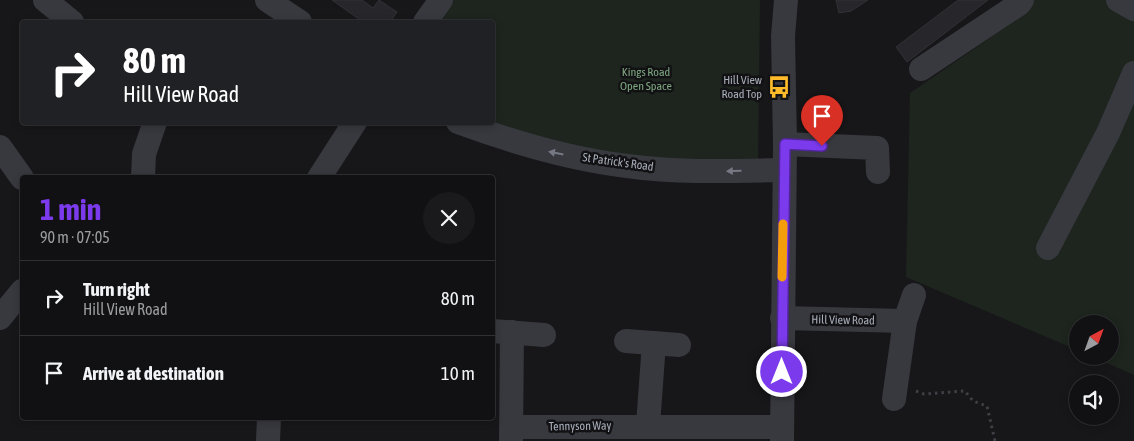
<!DOCTYPE html>
<html lang="en">
<head>
<meta charset="utf-8">
<style>
	body { margin:0; font-family:"Asap Condensed",sans-serif; background:#1a1a1c; color:#f1f3f6; height:100vh; display:flex; flex-direction:column; font-size:19px; white-space:nowrap }
	* { box-sizing:border-box; margin:0 }
	p { font-size:16px; color:#9c9da0 }
	.icon { flex:none; width:28px; height:28px; fill:none; stroke:currentColor; stroke-width:2; stroke-linecap:round; stroke-linejoin:round }
	.map { position:relative; flex:1; overflow:hidden }
	.details { position:absolute; left:20px; top:175px; width:475px; height:245px; display:flex; flex-direction:column; background:#111113; border-radius:5px; box-shadow:0 2px 8px #0003,0 0 0 1px #303133 }
	.details>* { flex:none }
	.guide { position:absolute; left:20px; top:20px; width:475px; height:105px; border-radius:5px; box-shadow:0 2px 8px #0003,0 0 0 1px #303133; background:#202124; color:#fff; overflow:hidden }
	.needle { width:32px; rotate:41deg }
	.buttons { position:absolute; left:1069px; top:315px; display:grid; gap:10px }
	.buttons a { display:grid; place-items:center; width:50px; height:50px; border-radius:50%; background:#111113; box-shadow:0 2px 8px #0003,0 0 0 1px #303133; font-size:25px }
	.pin { position:absolute; display:grid; place-items:center; width:42px; height:42px; color:#fff; margin:-51px -21px; border-radius:50% 50% 50% 0; rotate:-45deg; box-shadow:0 0 5px #0007 }
	.pin .icon { rotate:45deg }
	.me { position:absolute; width:55px; margin:-28px; rotate:0deg; stroke-linejoin:round; filter:drop-shadow(0 0 4px #0008) }
	.turn { display:flex; align-items:center; gap:18px; height:105px; padding:0 20px; font-size:22px }
	.turn .icon { width:65px; height:65px; stroke-width:2.5 }
	.turn b { display:block; font-size:35px; line-height:42px }
	.round { display:grid; place-items:center; flex:none; width:52px; height:52px; border-radius:26px; background:#1a1a1c }
	.headline { display:flex; align-items:center; justify-content:space-between; height:85px; padding:0 20px }
	h1 { font-size:30px; font-weight:700; line-height:38px; color:#7c3aed }
	ul { padding:0; list-style:none }
	li { display:flex; align-items:center; gap:15px; height:75px; padding:0 20px; border-top:1px solid #303133 }
	li div { flex:1 }
	li b { display:block; font-size:19px }
	li em { font-style:normal }
	.map>svg:first-child { display:block }
	.green { fill:#1d251e }
	.building { fill:#27272b; stroke:#313136 }
	.lines { fill:none; stroke-linecap:round; stroke-linejoin:round }
	.path { stroke:#3e4046; stroke-width:3; stroke-dasharray:2.5 4; stroke-linecap:butt }
	.minor { stroke:#38393f; stroke-width:24 }
	.oneway { fill:#767983 }
	.route-casing { stroke:#51269a; stroke-width:12 }
	.route { stroke:#7c3aed; stroke-width:9 }
	.slow { stroke:#f59e0b; stroke-width:9 }
	.labels { text-anchor:middle; stroke-width:5; stroke-linejoin:round; paint-order:stroke }
	.park-label { font-size:12px; fill:#7ea781; stroke:#121214 }
	.poi-label { font-size:12px; fill:#a8adba; stroke:#121214; text-anchor:end }
	.street-label { font-size:12px; fill:#a8adba; stroke:#121214 }
</style>
</head>
<body>
<div class="map">
<svg width="1134" height="441" viewBox="0 0 1134 441">
	<rect width="100%" height="100%" fill="#171719"/>
	<!-- green -->
	<g class="green">
		<path d="M 451,0 L 760,0 L 758,159 L 635,159 L 554,145 L 492,122 L 492,22 L 435,22 Z"/>
		<path d="M 1031,0 L 1134,0 L 1134,375 L 1091,356 L 1110,356 L 1110,324 L 1078,324 L 1077,350 L 906,277 L 910,93 L 1019,18 Z"/>
	</g>
	<!-- building -->
	<g class="building">
		<path d="M 332,0 L 362,0 L 373,8 L 379,0 L 397,12 L 390,22 L 363,22 Z"/>
		<path d="M 836,0 L 868,0 L 851,11 L 839,13 Z"/>
		<path d="M 958,0 L 988,0 L 907,62 L 896,47 Z"/>
	</g>
	<g class="lines">
		<!-- path -->
		<path class="path" d="M 916,391 L 924,394 L 965,391 L 973,401 L 987,406 L 995,441"/>
		<!-- minor -->
		<g class="minor">
			<path d="M 45,0 L 72,22"/>
			<path d="M 267,0 L 300,22"/>
			<path d="M 1118,0 L 1134,9"/>
			<path d="M 425,22 L 441,0"/>
			<path d="M 921,69 L 1019,4 L 1022,0"/>
			<path d="M 458,122 C 512,142 569,159 627,166 C 679,173 731,171 783,170"/>
			<path d="M 785,144 L 877,148 L 878,172"/>
			<path d="M 0,147 L 22,178"/>
			<path d="M 143,178 L 144,154 L 155,122"/>
			<path d="M 319,178 L 355,122"/>
			<path d="M 1048,248 L 1108,133 L 1134,73"/>
			<path d="M 0,318 L 22,291"/>
			<path d="M 782,318 L 905,321"/>
			<path d="M 492,331 L 544,335"/>
			<path d="M 626,341 L 679,345"/>
			<path d="M 894,399 L 905,321 L 914,295"/>
			<path d="M 648,425 L 654,343"/>
			<path d="M 512,427 L 782,427"/>
			<path d="M 268,441 L 269,418"/>
			<path d="M 511,441 L 512,332"/>
			<path d="M 782,441 L 785,144 L 783,36 L 786,0"/>
		</g>
	</g>
	<!-- one-way arrows -->
	<defs><path id="oneway-solid" d="M-6-.8H1V-3.2L6.5 0L1 3.2V.8H-6Z" transform="scale(1.25)"/></defs>
	<g class="oneway">
		<use href="#oneway-solid" transform="translate(556 153) rotate(-169)"/>
		<use href="#oneway-solid" transform="translate(734 171) rotate(178)"/>
	</g>
	<g class="lines">
		<defs>
			<path id="route" d="M 782,372 L 785,144 L 822,146"/>
		</defs>
		<!-- route casing -->
		<use href="#route" class="route-casing"/>
		<!-- route -->
		<use href="#route" class="route"/>
		<!-- slow -->
		<path class="slow" d="M 782,277 L 783,224"/>
	</g>
	<!-- icons -->
	<defs>
		<symbol id="bus-bare" viewBox="-9 -9 18 18"><path d="M-5-6H5V4H4V6H2V4H-2V6H-4V4H-5ZM-3.5-4V0h7V-4ZM-3.5 1.2v1.5H-2V1.2ZM2 1.2v1.5H3.5V1.2Z" fill="#ffbb2a" stroke="#121214" stroke-width="2.5" paint-order="stroke"/></symbol>
	</defs>
	<g fill-rule="evenodd">
		<use href="#bus-bare" x="763" y="71" width="32" height="32"/>
	</g>
	<g class="labels">
		<!-- park labels -->
		<g class="park-label">
			<text x="646" y="76">Kings Road<tspan x="646" dy="14">Open Space</tspan></text>
		</g>
		<!-- poi labels -->
		<g class="poi-label">
			<text x="762" y="84">Hill View<tspan x="762" dy="14">Road Top</tspan></text>
		</g>
		<!-- street labels -->
		<g class="street-label">
			<text transform="translate(618 162) rotate(8)" y="4">St Patrick's Road</text>
			<text transform="translate(843 320) rotate(1)" y="4">Hill View Road</text>
			<text transform="translate(580 426) rotate(-1)" y="4">Tennyson Way</text>
		</g>
	</g>
</svg>
<div class="buttons">
<a><svg class="needle" viewBox="-14 -14 28 28"><path d="M0-13l5 13h-10z" fill="#e53935"/><path d="M0 13l5-13h-10z" fill="#9c9da0"/></svg></a>
<a><svg class="icon" aria-label="sound" viewBox="0 0 24 24"><path d="M4 9h4l5-4v14l-5-4H4zM17 9q2 3 0 6"/></svg></a>
</div>
<div class="pin" style="left:822px;top:146px;background:#d93025"><svg class="icon" aria-label="arrive" viewBox="0 0 24 24"><path d="M6 21V4h12l-3 4 3 4H6"/></svg></div>
<svg class="me" style="left:782px;top:372px" viewBox="-20 -20 40 40"><circle r="17" fill="#7c3aed" stroke="#fff" stroke-width="3"/><path d="M0-11L8 9 0 5-8 9z" fill="#fff"/></svg>
<div class="guide">
<div class="turn"><svg class="icon" aria-label="right" viewBox="0 0 24 24"><path d="M7 20v-9h11M14 6l5 5-5 5"/></svg><div><b>80 m</b>Hill View Road</div></div>
</div>
<section class="details">
<div class="headline"><div><h1>1 min</h1><p>90 m · 07:05</p></div><a class="round"><svg class="icon" aria-label="close" viewBox="0 0 24 24"><path d="M6 6l12 12M18 6L6 18"/></svg></a></div>
<ul>
<li><svg class="icon" aria-label="right" viewBox="0 0 24 24"><path d="M7 20v-9h11M14 6l5 5-5 5"/></svg><div><b>Turn right</b><p>Hill View Road</p></div><em>80 m</em></li>
<li><svg class="icon" aria-label="arrive" viewBox="0 0 24 24"><path d="M6 21V4h12l-3 4 3 4H6"/></svg><div><b>Arrive at destination</b></div><em>10 m</em></li>
</ul>
</section>
</div>
</body>
</html>
